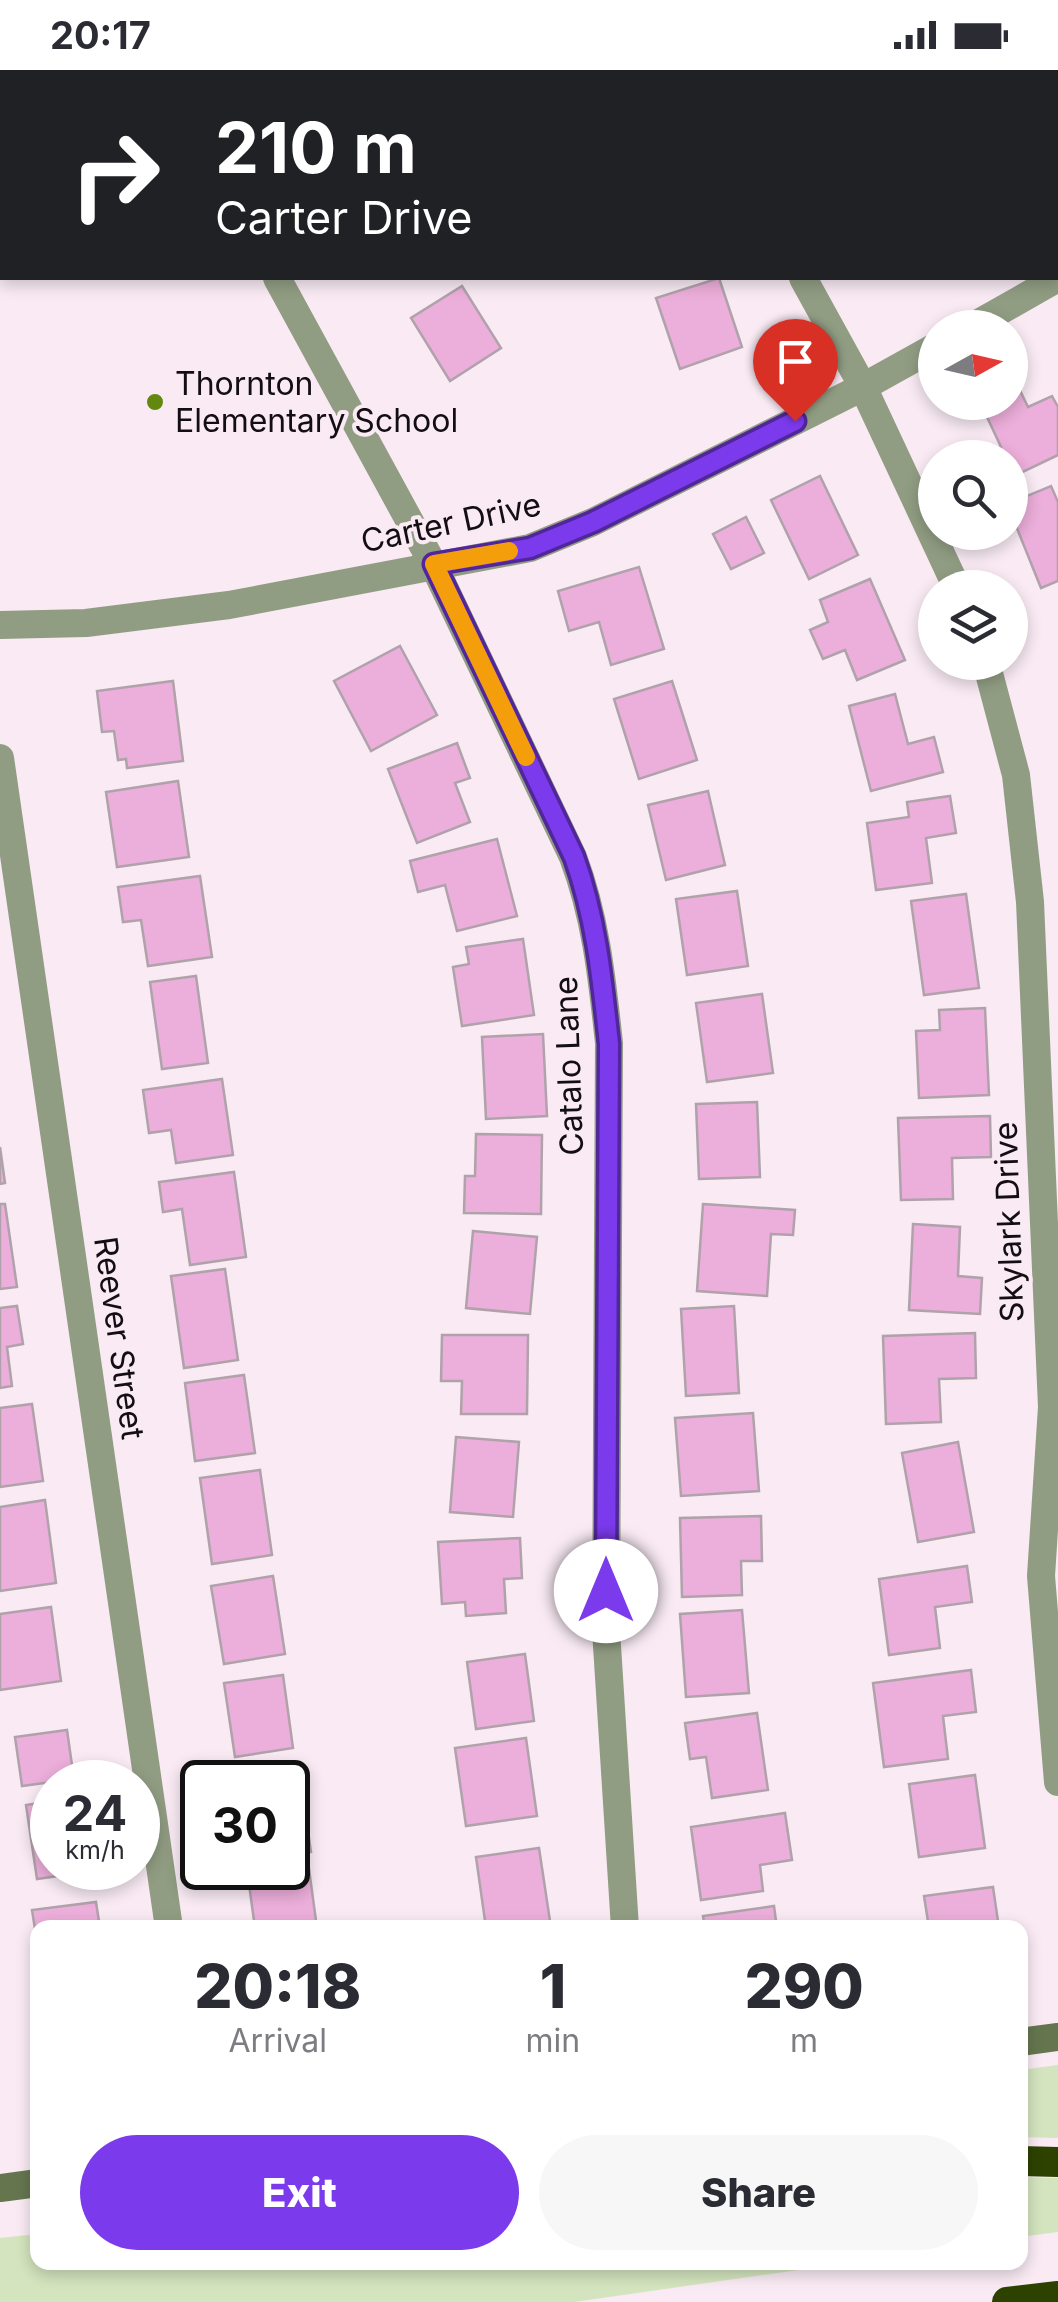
<!DOCTYPE html>
<html lang="en">
<head>
<meta charset="utf-8">
<style>
	body { margin:0; font-family:Inter,sans-serif; background:#f7f7f7; color:#2b2b33; height:100vh; display:flex; flex-direction:column; font-size:38px; white-space:nowrap }
	* { box-sizing:border-box; margin:0 }
	p { font-size:32px; color:#7c7c81 }
	.icon { flex:none; width:55px; height:55px; fill:none; stroke:currentColor; stroke-width:2; stroke-linecap:round; stroke-linejoin:round }
	.map { position:relative; flex:1; overflow:hidden }
	.details { position:absolute; left:30px; top:1850px; width:998px; height:350px; display:flex; flex-direction:column; background:#fff; border-radius:20px; box-shadow:0 5px 15px #0003 }
	.details>* { flex:none }
	.top-card { position:absolute; left:0px; top:0px; width:1060px; height:210px; box-shadow:0 5px 15px #0003; background:#202124; color:#fff; overflow:hidden }
	.needle { width:65px; rotate:82deg }
	.tools { position:absolute; left:918px; top:240px; display:grid; gap:20px }
	.tools a { display:grid; place-items:center; width:110px; height:110px; border-radius:50%; background:#fff; box-shadow:0 5px 15px #0003; font-size:50px }
	.speed { position:absolute; left:30px; top:1690px; display:flex; gap:20px; font-size:50px; font-weight:700; text-align:center }
	.speed>* { display:grid; place-content:center; width:130px; height:130px; border-radius:50%; background:#fff; box-shadow:0 5px 15px #0003; line-height:1 }
	.speed small { font-size:25px; font-weight:400 }
	.speed .limit { border:5px solid #111; border-radius:15px; background:#fff; color:#111 }
	.pin { position:absolute; display:grid; place-items:center; width:85px; height:85px; color:#fff; margin:-102px -42px; border-radius:50% 50% 50% 0; rotate:-45deg; box-shadow:0 0 10px #0007 }
	.pin .icon { rotate:45deg }
	.me { position:absolute; width:110px; margin:-55px; rotate:0deg; stroke-linejoin:round; filter:drop-shadow(0 0 8px #0008) }
	.turn { display:flex; align-items:center; gap:35px; height:210px; padding:0 50px; font-size:45px }
	.turn .icon { width:130px; height:130px; stroke-width:2.5 }
	.turn b { display:block; font-size:70px; line-height:85px }
	.eta { display:flex; justify-content:space-evenly; align-items:center; height:170px; text-align:center }
	.eta b { font-size:60px; font-weight:800; line-height:70px }
	.action { display:flex; gap:20px; margin-top:auto; padding:20px 50px }
	.action a { flex:1; height:115px; border-radius:60px; background:#7c3aed; color:#fff; font-size:40px; font-weight:800; line-height:115px; text-align:center }
	.action a+a { background:#f7f7f7; color:#2b2b33 }
	.status { display:flex; justify-content:space-between; align-items:center; height:70px; padding:0 50px; background:#fff; direction:ltr }
	.status svg { height:28px; fill:currentColor }
	.map>svg:first-child { display:block }
	.green { fill:#d3e4be }
	.building { fill:#ecaeda; stroke:#b0a2ab; stroke-width:2.5 }
	.lines { fill:none; stroke-linecap:round; stroke-linejoin:round }
	.service { stroke:#919d83; stroke-width:14 }
	.minor { stroke:#919d83; stroke-width:28 }
	.tertiary { stroke:#919d83; stroke-width:28 }
	.secondary { stroke:#65764f; stroke-width:28 }
	.motorway { stroke:#2d4200; stroke-width:30 }
	.route-casing { stroke:#51269a; stroke-width:25 }
	.route { stroke:#7c3aed; stroke-width:18 }
	.slow { stroke:#f59e0b; stroke-width:18 }
	.poi-dot { fill:#62880f; stroke:#f9eaf4; stroke-width:4 }
	.labels { text-anchor:middle; stroke-width:8; stroke-linejoin:round; paint-order:stroke }
	.poi-label { font-size:32px; fill:#130e11; stroke:#f9eaf4; text-anchor:start }
	.street-label { font-size:32px; fill:#130e11; stroke:#f9eaf4 }
</style>
</head>
<body>
<div class="status"><b>20:17</b><svg viewBox="0 0 49 12"><path d="M0 12V9h3v3zM5 12V6h3v6zM10 12V3h3v9zM15 12V0h3v12zM26 1h20v11H26zM47 4h2v5h-2z"/></svg></div>
<div class="map">
<svg width="1058" height="2232" viewBox="0 0 1058 2232">
	<rect width="100%" height="100%" fill="#f9eaf4"/>
	<!-- green -->
	<g class="green">
		<path d="M 1058,1995 L 1058,2068 L 1020,2067 L 1020,2000 Z"/>
		<path d="M 1020,2107 L 1058,2108 L 1058,2162 L 1020,2167 Z"/>
		<path d="M 37,2164 L 38,2192 L 847,2193 L 574,2232 L 0,2232 L 0,2168 Z"/>
	</g>
	<!-- building -->
	<g class="building">
		<path d="M 283,0 L 353,0 L 354,2 L 284,2 Z"/>
		<path d="M 494,0 L 604,0 L 605,2 L 495,2 Z"/>
		<path d="M 781,0 L 862,0 L 862,1 L 782,2 Z"/>
		<path d="M 719,208 L 742,277 L 680,299 L 656,228 Z"/>
		<path d="M 462,216 L 501,278 L 450,311 L 411,248 Z"/>
		<path d="M 1013,306 L 1028,337 L 1052,326 L 1058,337 L 1058,385 L 1010,408 L 1010,388 L 981,386 L 1001,377 L 980,332 L 1010,332 L 1010,307 Z"/>
		<path d="M 820,406 L 858,485 L 809,509 L 771,430 Z"/>
		<path d="M 1051,416 L 1058,432 L 1058,511 L 1041,518 L 1010,441 L 1010,433 Z"/>
		<path d="M 746,447 L 764,483 L 731,499 L 713,464 Z"/>
		<path d="M 639,497 L 664,579 L 611,595 L 599,552 L 569,561 L 558,521 Z"/>
		<path d="M 870,509 L 905,590 L 857,610 L 845,580 L 823,589 L 810,560 L 828,552 L 820,530 Z"/>
		<path d="M 400,576 L 437,645 L 371,681 L 334,611 Z"/>
		<path d="M 173,611 L 183,691 L 127,698 L 126,689 L 118,690 L 114,661 L 102,662 L 97,621 Z"/>
		<path d="M 672,611 L 697,690 L 639,709 L 614,629 Z"/>
		<path d="M 895,624 L 908,674 L 934,667 L 943,702 L 871,721 L 849,636 Z"/>
		<path d="M 457,673 L 470,708 L 455,713 L 470,752 L 417,773 L 388,699 Z"/>
		<path d="M 178,711 L 189,787 L 117,797 L 106,722 Z"/>
		<path d="M 708,721 L 725,795 L 666,810 L 648,735 Z"/>
		<path d="M 950,726 L 956,763 L 926,768 L 932,813 L 876,820 L 867,753 L 909,747 L 907,732 Z"/>
		<path d="M 497,769 L 517,846 L 457,861 L 445,815 L 418,822 L 410,791 Z"/>
		<path d="M 200,806 L 212,887 L 148,896 L 141,850 L 123,852 L 118,817 Z"/>
		<path d="M 737,821 L 748,896 L 687,905 L 676,829 Z"/>
		<path d="M 966,824 L 979,918 L 924,925 L 911,831 Z"/>
		<path d="M 523,869 L 534,945 L 462,956 L 453,897 L 469,894 L 466,877 Z"/>
		<path d="M 196,906 L 208,993 L 162,999 L 150,912 Z"/>
		<path d="M 762,924 L 773,1003 L 707,1012 L 696,933 Z"/>
		<path d="M 985,938 L 989,1025 L 919,1028 L 916,961 L 940,960 L 939,940 Z"/>
		<path d="M 543,964 L 547,1046 L 486,1049 L 482,967 Z"/>
		<path d="M 222,1009 L 233,1085 L 176,1093 L 171,1060 L 149,1063 L 143,1020 Z"/>
		<path d="M 757,1032 L 760,1107 L 699,1109 L 696,1034 Z"/>
		<path d="M 990,1046 L 991,1087 L 952,1088 L 953,1129 L 901,1130 L 898,1048 Z"/>
		<path d="M 476,1064 L 542,1065 L 541,1144 L 464,1143 L 465,1106 L 475,1106 Z"/>
		<path d="M 0,1077 L 5,1113 L 0,1114 Z"/>
		<path d="M 234,1102 L 246,1187 L 190,1195 L 182,1139 L 163,1142 L 159,1112 Z"/>
		<path d="M 0,1134 L 5,1134 L 17,1217 L 0,1219 Z"/>
		<path d="M 703,1134 L 795,1140 L 793,1165 L 771,1164 L 767,1226 L 697,1221 Z"/>
		<path d="M 913,1154 L 960,1157 L 958,1206 L 982,1208 L 980,1244 L 909,1240 Z"/>
		<path d="M 473,1161 L 537,1167 L 530,1244 L 466,1238 Z"/>
		<path d="M 225,1199 L 238,1290 L 184,1298 L 171,1206 Z"/>
		<path d="M 17,1236 L 23,1274 L 7,1277 L 12,1316 L 0,1318 L 0,1238 Z"/>
		<path d="M 734,1236 L 739,1323 L 686,1326 L 681,1239 Z"/>
		<path d="M 975,1263 L 976,1308 L 939,1309 L 941,1352 L 886,1354 L 883,1266 Z"/>
		<path d="M 442,1265 L 528,1265 L 527,1344 L 461,1344 L 462,1311 L 441,1311 Z"/>
		<path d="M 244,1305 L 255,1383 L 195,1391 L 185,1313 Z"/>
		<path d="M 32,1334 L 43,1411 L 0,1417 L 0,1338 Z"/>
		<path d="M 753,1343 L 759,1421 L 681,1426 L 675,1348 Z"/>
		<path d="M 456,1367 L 519,1372 L 513,1447 L 450,1442 Z"/>
		<path d="M 958,1372 L 974,1462 L 918,1472 L 902,1383 Z"/>
		<path d="M 260,1400 L 272,1485 L 212,1494 L 200,1408 Z"/>
		<path d="M 45,1430 L 56,1513 L 0,1521 L 0,1437 Z"/>
		<path d="M 761,1446 L 762,1491 L 741,1491 L 742,1525 L 682,1527 L 680,1448 Z"/>
		<path d="M 520,1468 L 522,1508 L 504,1509 L 506,1543 L 466,1546 L 465,1532 L 442,1534 L 438,1472 Z"/>
		<path d="M 967,1496 L 972,1532 L 935,1537 L 940,1578 L 889,1585 L 879,1509 Z"/>
		<path d="M 273,1506 L 285,1584 L 224,1594 L 211,1516 Z"/>
		<path d="M 51,1537 L 61,1611 L 0,1620 L 0,1544 Z"/>
		<path d="M 742,1540 L 749,1623 L 686,1627 L 680,1544 Z"/>
		<path d="M 525,1584 L 534,1651 L 476,1659 L 467,1592 Z"/>
		<path d="M 971,1600 L 976,1642 L 943,1646 L 948,1689 L 884,1697 L 873,1613 Z"/>
		<path d="M 283,1605 L 293,1678 L 235,1687 L 224,1613 Z"/>
		<path d="M 757,1643 L 768,1720 L 712,1728 L 706,1687 L 690,1689 L 685,1653 Z"/>
		<path d="M 67,1660 L 74,1709 L 22,1716 L 15,1667 Z"/>
		<path d="M 526,1668 L 537,1746 L 466,1756 L 455,1678 Z"/>
		<path d="M 300,1705 L 311,1782 L 288,1785 L 288,1712 L 250,1712 Z"/>
		<path d="M 975,1705 L 985,1778 L 919,1787 L 909,1714 Z"/>
		<path d="M 52,1731 L 52,1798 L 92,1798 L 93,1801 L 37,1809 L 26,1735 Z"/>
		<path d="M 785,1743 L 792,1790 L 760,1795 L 763,1821 L 701,1830 L 691,1757 Z"/>
		<path d="M 539,1778 L 550,1851 L 486,1858 L 476,1787 Z"/>
		<path d="M 309,1799 L 317,1858 L 255,1858 L 248,1807 Z"/>
		<path d="M 993,1817 L 999,1858 L 929,1858 L 924,1826 Z"/>
		<path d="M 96,1832 L 100,1858 L 38,1858 L 38,1878 L 32,1840 Z"/>
		<path d="M 774,1836 L 777,1858 L 705,1858 L 703,1846 Z"/>
	</g>
	<g class="lines">
		<!-- service -->
		<g class="service">
			<path d="M 68,0 L 69,2"/>
			<path d="M 112,2 L 117,0"/>
			<path d="M 0,56 L 2,55"/>
		</g>
		<!-- minor -->
		<g class="minor">
			<path d="M 179,0 L 180,2"/>
			<path d="M 691,0 L 692,2"/>
			<path d="M 277,208 L 433,494 L 573,787 C 596,848 602,909 609,973 L 606,1560 L 625,1858"/>
			<path d="M 803,208 L 863,317 L 957,518"/>
			<path d="M 986,592 L 1016,705 L 1030,832 L 1052,1337 L 1041,1506 L 1058,1712"/>
			<path d="M 0,688 L 169,1858"/>
		</g>
		<!-- tertiary -->
		<g class="tertiary">
			<path d="M 970,258 L 1058,208"/>
			<path d="M 0,555 L 86,553 L 229,535 L 530,478 L 593,452 L 863,317 L 935,277"/>
		</g>
		<!-- secondary -->
		<g class="secondary">
			<path d="M 1020,1972 L 1058,1967"/>
			<path d="M 0,2118 L 38,2113"/>
		</g>
		<!-- motorway -->
		<g class="motorway">
			<path d="M 1020,2091 L 1058,2092"/>
			<path d="M 1007,2232 L 1058,2226"/>
		</g>
	</g>
	<g class="lines">
		<defs>
			<path id="route" d="M 606,1521 L 609,974 C 602,909 596,848 574,787 L 434,494 L 530,478 L 593,452 L 795,351"/>
		</defs>
		<!-- route casing -->
		<use href="#route" class="route-casing"/>
		<!-- route -->
		<use href="#route" class="route"/>
		<!-- slow -->
		<path class="slow" d="M 509,481 L 434,494 L 526,687"/>
	</g>
	<!-- markers -->
	<circle class="poi-dot" cx="155" cy="332" r="10"/>
	<g class="labels">
		<!-- poi labels -->
		<g class="poi-label">
			<text x="175" y="325">Thornton<tspan x="175" dy="37">Elementary School</tspan></text>
		</g>
		<!-- street labels -->
		<g class="street-label">
			<text transform="translate(451 453) rotate(-12)" y="11">Carter Drive</text>
			<text transform="translate(569 996) rotate(-92)" y="11">Catalo Lane</text>
			<text transform="translate(1009 1152) rotate(-92)" y="11">Skylark Drive</text>
			<text transform="translate(119 1268) rotate(82)" y="11">Reever Street</text>
		</g>
	</g>
</svg>
<div class="tools">
<a><svg class="needle" viewBox="-14 -14 28 28"><path d="M0-13l5 13h-10z" fill="#e53935"/><path d="M0 13l5-13h-10z" fill="#7c7c81"/></svg></a>
<a><svg class="icon" aria-label="search" viewBox="0 0 24 24"><circle cx="10" cy="10" r="6"/><path d="M15 15l6 6"/></svg></a>
<a><svg class="icon" aria-label="layers" viewBox="0 0 24 24"><path d="M12 4l9 5-9 5-9-5zM3 14l9 5 9-5"/></svg></a>
</div>
<div class="speed"><div>24<small>km/h</small></div><div class="limit">30</div></div>
<div class="pin" style="left:795px;top:351px;background:#d93025"><svg class="icon" aria-label="arrive" viewBox="0 0 24 24"><path d="M6 21V4h12l-3 4 3 4H6"/></svg></div>
<svg class="me" style="left:606px;top:1521px" viewBox="-20 -20 40 40"><circle r="19" fill="#fff"/><path d="M0-13L10 11 0 6-10 11z" fill="#7c3aed"/></svg>
<div class="top-card">
<div class="turn"><svg class="icon" aria-label="right" viewBox="0 0 24 24"><path d="M7 20v-9h11M14 6l5 5-5 5"/></svg><div><b>210 m</b>Carter Drive</div></div>
</div>
<section class="details">
<div class="eta">
<div><b>20:18</b><p>Arrival</p></div>
<div><b>1</b><p>min</p></div>
<div><b>290</b><p>m</p></div>
</div>
<div class="action"><a>Exit</a><a>Share</a></div>
</section>
</div>
</body>
</html>
